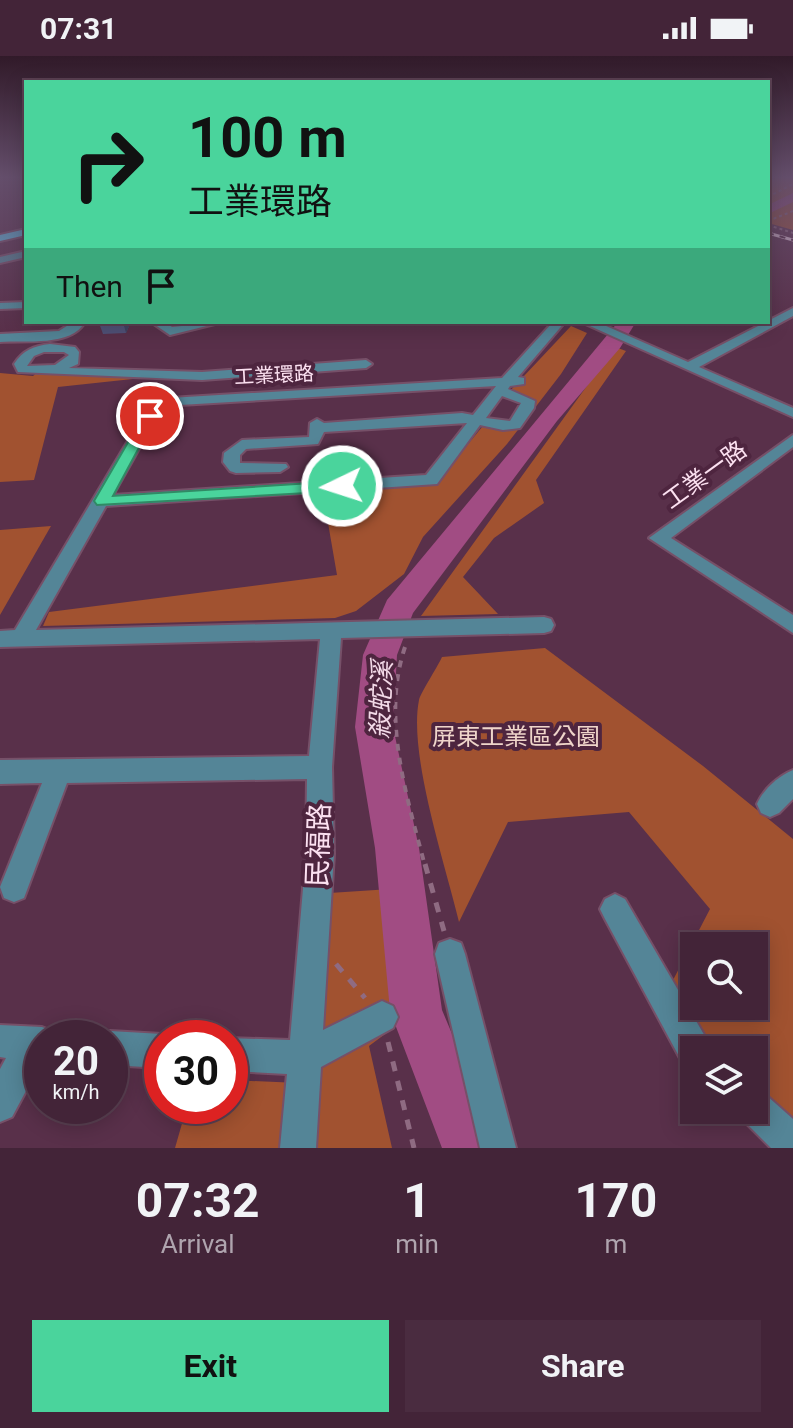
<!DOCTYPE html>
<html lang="en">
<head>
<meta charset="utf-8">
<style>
	body { margin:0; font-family:Roboto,"Noto Sans TC",sans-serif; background:#4a2c40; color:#f1f3f6; height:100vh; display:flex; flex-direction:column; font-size:30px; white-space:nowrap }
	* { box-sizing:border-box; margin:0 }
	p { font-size:26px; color:#afa4ae }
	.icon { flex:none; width:44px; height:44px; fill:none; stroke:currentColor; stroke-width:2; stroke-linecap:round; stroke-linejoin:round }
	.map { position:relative; height:1092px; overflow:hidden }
	.side { display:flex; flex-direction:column; background:#432438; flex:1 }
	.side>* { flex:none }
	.banner { position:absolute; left:24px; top:24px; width:746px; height:244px; border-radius:0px; box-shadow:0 4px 20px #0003,0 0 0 2px #5b4153; background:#4ad49c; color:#111; overflow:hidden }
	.fabs { position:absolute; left:680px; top:876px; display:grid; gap:16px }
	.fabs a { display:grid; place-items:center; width:88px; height:88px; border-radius:0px; background:#432438; box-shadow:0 4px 20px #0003,0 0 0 2px #5b4153; font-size:40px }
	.speed { position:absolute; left:24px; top:964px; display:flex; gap:16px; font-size:40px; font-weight:700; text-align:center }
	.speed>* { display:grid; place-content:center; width:104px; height:104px; border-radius:50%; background:#432438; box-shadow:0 4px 20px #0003,0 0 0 2px #5b4153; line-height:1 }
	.speed small { font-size:20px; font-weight:400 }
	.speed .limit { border:12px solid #d22; background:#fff; color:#111 }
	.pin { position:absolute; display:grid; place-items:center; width:68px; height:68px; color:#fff; margin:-34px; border:4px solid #fff; border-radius:50%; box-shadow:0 2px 8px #0007 }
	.me { position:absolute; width:88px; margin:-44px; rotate:266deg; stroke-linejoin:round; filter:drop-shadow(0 0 6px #0008) }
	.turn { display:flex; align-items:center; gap:28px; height:168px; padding:0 32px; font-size:36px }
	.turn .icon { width:104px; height:104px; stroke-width:2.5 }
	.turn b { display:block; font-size:56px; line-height:68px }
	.then { display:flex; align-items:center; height:76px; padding:0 32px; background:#0003; gap:16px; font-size:30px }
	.eta { display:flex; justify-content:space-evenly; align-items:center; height:136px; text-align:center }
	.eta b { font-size:48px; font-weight:700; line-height:56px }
	.button { display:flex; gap:16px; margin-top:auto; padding:16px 32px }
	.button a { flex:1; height:92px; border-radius:0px; background:#4ad49c; color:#111; font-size:32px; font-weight:700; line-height:92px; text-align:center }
	.button a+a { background:#4a2c40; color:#f1f3f6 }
	.status { display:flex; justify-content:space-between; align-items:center; height:56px; padding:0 40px; background:#432438; direction:ltr }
	.status svg { height:22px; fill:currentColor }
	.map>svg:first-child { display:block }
	.green { fill:#a15230; fill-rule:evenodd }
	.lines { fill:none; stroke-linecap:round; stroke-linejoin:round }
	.river { fill:#a14c83; fill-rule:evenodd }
	.minor-casing { stroke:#765068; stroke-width:4 }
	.major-casing { stroke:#765068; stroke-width:4 }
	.path-far2 { stroke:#8f6b82; stroke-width:2; stroke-dasharray:3 3; stroke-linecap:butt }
	.path-far1 { stroke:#8f6b82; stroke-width:4; stroke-dasharray:7 7; stroke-linecap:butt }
	.path { stroke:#8f6b82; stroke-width:5; stroke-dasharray:10 10; stroke-linecap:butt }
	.minor { fill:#548597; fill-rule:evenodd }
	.major { fill:#59c8ec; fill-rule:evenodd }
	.rail-casing { stroke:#eacedf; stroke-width:3 }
	.rail { stroke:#4e253f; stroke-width:2; stroke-dasharray:6; stroke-linecap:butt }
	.wall { fill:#515278 }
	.shaded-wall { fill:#424262 }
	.route { fill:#4ad49c; stroke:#308a65; stroke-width:2 }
	.labels { text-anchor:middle; stroke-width:8; stroke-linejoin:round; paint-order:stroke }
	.far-street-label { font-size:20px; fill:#fce1f1; stroke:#4e253f }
	.street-label { font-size:24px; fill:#fce1f1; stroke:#4e253f }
	.park-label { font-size:24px; fill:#efd5ca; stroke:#4e253f }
	.water-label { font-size:26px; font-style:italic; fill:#f3dae8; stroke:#4e253f }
	.near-street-label { font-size:28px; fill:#fce1f1; stroke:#4e253f }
</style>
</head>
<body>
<div class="status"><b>07:31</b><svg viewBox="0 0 49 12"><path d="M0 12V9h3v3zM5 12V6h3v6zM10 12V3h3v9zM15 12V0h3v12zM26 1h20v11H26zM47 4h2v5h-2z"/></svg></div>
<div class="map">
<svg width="793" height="1092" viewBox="0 0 793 1092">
	<rect width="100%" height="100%" fill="#59304a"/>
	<!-- green -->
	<g class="green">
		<path d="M 776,122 L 793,122 L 793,174 L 768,167 L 768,127 Z"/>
		<path d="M 571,270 L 587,277 L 561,318 L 507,388 L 423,481 L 404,518 L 356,555 L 335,562 L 43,570 L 49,556 L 337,519 L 323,438 L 436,427 L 487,365 L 510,370 L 528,346 L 508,337 Z"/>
		<path d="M 615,291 L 626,295 L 536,424 L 544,447 L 494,482 L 463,521 L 498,558 L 421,560 Z"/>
		<path d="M 39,315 L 170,319 L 58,331 L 34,424 L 0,426 L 0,317 L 33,320 Z"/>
		<path d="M 51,470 L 0,559 L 0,474 Z"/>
		<path d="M 545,592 L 703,710 L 793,783 L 793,1070 L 754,1036 L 754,994 L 707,994 L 672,926 L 710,853 L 629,756 L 508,766 L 459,866 C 446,810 408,699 419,644 C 421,636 437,612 442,601 ZM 694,890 L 754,890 L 754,950 L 694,950 Z"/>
		<path d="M 406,832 L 431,932 L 416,955 L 369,990 L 392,1092 L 175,1092 L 187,1050 L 230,1050 L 230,1024 L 299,1027 L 314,838 Z"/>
	</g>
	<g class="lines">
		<!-- river -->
		<g class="river">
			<path d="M 793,137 L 793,146 L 768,158 L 768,149 Z"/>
			<path d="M 618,266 L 636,266 L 620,292 L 557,365 L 413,557 L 397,599 L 393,671 L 419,792 L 442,954 L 500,1092 L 442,1092 L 390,955 L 375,792 L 355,671 L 363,599 L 387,544 Z"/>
		</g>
		<defs>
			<g id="minor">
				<path d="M 26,195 L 26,201 L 0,207 L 0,201 Z"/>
				<path d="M 26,246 L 26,252 L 0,253 L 0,247 Z"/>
				<path d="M 793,252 L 793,260 L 699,311 L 793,352 L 793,361 L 581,266 L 597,266 L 688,306 Z"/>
				<path d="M 73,266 L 85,266 C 71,291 26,284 0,286 L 0,278 L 59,275 Z"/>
				<path d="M 151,266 L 165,266 L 172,271 L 223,266 L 170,279 Z"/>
				<path d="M 553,266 L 565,266 L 518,321 L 524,322 L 524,328 L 510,330 L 508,333 L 535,345 L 534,352 L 520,372 L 503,374 L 480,369 L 437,428 L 106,450 L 36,574 L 544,561 L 551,563 L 554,569 L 551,575 L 544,577 L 341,582 L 332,711 L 334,798 L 323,974 L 382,945 L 393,950 L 398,961 L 393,972 L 321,1011 L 316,1092 L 280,1092 L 287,1018 L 230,1015 L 228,982 L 290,984 L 306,798 L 307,723 L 67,727 L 24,842 L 14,846 L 4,842 L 0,831 L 42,727 L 0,728 L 0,704 L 309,700 L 320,583 L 0,591 L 0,575 L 15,574 L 153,343 L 502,322 ZM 496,330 L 473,359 L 462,357 L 324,367 L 317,363 L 310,367 L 309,381 L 242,384 L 224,397 L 223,406 L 230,415 L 236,417 L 280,416 L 288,411 L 286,408 L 240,407 L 240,399 L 246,393 L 318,388 L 324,376 L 467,367 L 426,419 L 113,439 L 163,350 ZM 502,340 L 521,347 L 510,365 L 486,362 Z"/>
				<path d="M 50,288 L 75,291 L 79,296 L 78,308 L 69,312 L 202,316 L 366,304 L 372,308 L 366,312 L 202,324 L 18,316 L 14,308 C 23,294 34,290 50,288 ZM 44,296 L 64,296 L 69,299 L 55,309 L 27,310 L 34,300 Z"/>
				<path d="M 793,379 L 793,391 L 671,482 L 793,559 L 793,577 L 649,482 Z"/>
				<path d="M 793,714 L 793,743 L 779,757 L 770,761 L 761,757 L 757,748 C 763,734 778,720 793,714 Z"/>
				<path d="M 615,838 L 625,843 L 706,982 L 711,994 L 694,994 L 694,1011 L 682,1006 L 605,863 L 600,853 L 605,843 Z"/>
				<path d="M 450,883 L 461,887 L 465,898 L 516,1092 L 480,1092 L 435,898 L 439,887 Z"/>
				<path d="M 0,969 L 42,971 L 54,976 L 56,982 L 42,982 L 42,1005 L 12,1061 L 0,1066 L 0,1013 L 6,1002 L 0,1001 Z"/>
				<path d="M 110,975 L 162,978 L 171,982 L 162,982 L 162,1012 L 110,1009 L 110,982 L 98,982 Z"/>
				<path d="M 754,1034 L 766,1039 L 793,1063 L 793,1092 L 771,1092 L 742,1063 L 738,1054 L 754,1054 Z"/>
			</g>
			<path id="major" d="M 26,173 L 26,179 L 0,185 L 0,179 Z"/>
		</defs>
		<!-- minor casing -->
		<use href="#minor" class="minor-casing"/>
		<!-- major casing -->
		<use href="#major" class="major-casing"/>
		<!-- path-far2 -->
		<g class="path-far2">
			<path d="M 768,141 L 793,128"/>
			<path d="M 768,165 L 793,155"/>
			<path d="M 768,169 L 793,177"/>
		</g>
		<!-- path-far1 -->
		<path class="path-far1" d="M 405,591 C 381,662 407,741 425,810"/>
		<!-- path -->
		<g class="path">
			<path d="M 425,808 L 444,875"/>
			<path d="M 336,908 L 365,942"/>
			<path d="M 388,986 L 414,1092"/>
		</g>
		<!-- minor -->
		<use href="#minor" class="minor"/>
		<!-- major -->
		<use href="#major" class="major"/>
		<defs>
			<path id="rail" d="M 768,177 L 793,184"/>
		</defs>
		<!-- rail casing -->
		<use href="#rail" class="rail-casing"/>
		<!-- rail -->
		<use href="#rail" class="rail"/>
	</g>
	<!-- wall -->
	<path class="wall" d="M 131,266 L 126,277 L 103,278 L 99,267 Z"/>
	<!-- shaded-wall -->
	<path class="shaded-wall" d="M 123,266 L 131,266 L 126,277 Z"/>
	<!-- sky -->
	<linearGradient id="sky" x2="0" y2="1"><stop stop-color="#311a29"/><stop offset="0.44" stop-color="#644e6b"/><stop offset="1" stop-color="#644e6b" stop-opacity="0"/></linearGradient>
	<rect width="793" height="275" fill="url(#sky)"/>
	<!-- route -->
	<path class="route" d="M 145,357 L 156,360 L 113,440 L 342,425 L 350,430 L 342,435 L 97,449 L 94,445 Z"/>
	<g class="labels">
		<!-- far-street labels -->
		<g class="far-street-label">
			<text transform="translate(274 319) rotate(-3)" y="7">工業環路</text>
		</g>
		<!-- street labels -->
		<g class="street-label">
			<text transform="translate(705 419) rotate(-36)" y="8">工業一路</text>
		</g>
		<!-- park labels -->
		<g class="park-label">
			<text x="516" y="689">屏東工業區公園</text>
		</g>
		<!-- water labels -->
		<g class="water-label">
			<text transform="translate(381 644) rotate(-88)" y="9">殺蛇溪</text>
		</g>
		<!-- near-street labels -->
		<g class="near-street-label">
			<text transform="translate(318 789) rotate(-88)" y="10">民福路</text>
		</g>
	</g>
</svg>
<div class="fabs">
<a><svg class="icon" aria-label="search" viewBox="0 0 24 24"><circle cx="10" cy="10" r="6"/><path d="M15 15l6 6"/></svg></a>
<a><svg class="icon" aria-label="layers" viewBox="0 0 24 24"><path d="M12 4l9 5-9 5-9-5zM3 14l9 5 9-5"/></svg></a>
</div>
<div class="speed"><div>20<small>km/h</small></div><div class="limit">30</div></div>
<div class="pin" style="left:150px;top:360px;background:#d93025"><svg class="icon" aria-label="arrive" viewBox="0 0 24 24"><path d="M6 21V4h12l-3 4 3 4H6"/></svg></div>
<svg class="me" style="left:342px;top:430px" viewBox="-20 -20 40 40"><circle r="17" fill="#4ad49c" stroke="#fff" stroke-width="3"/><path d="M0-11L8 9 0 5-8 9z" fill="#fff"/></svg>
<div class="banner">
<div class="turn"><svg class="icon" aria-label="right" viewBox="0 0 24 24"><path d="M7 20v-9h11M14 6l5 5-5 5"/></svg><div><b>100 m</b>工業環路</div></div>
<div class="then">Then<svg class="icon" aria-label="arrive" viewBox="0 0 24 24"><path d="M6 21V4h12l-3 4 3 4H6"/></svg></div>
</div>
</div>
<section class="side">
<div class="eta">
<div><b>07:32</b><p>Arrival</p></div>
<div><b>1</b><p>min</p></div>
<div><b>170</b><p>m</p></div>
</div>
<div class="button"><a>Exit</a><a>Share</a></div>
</section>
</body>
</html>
